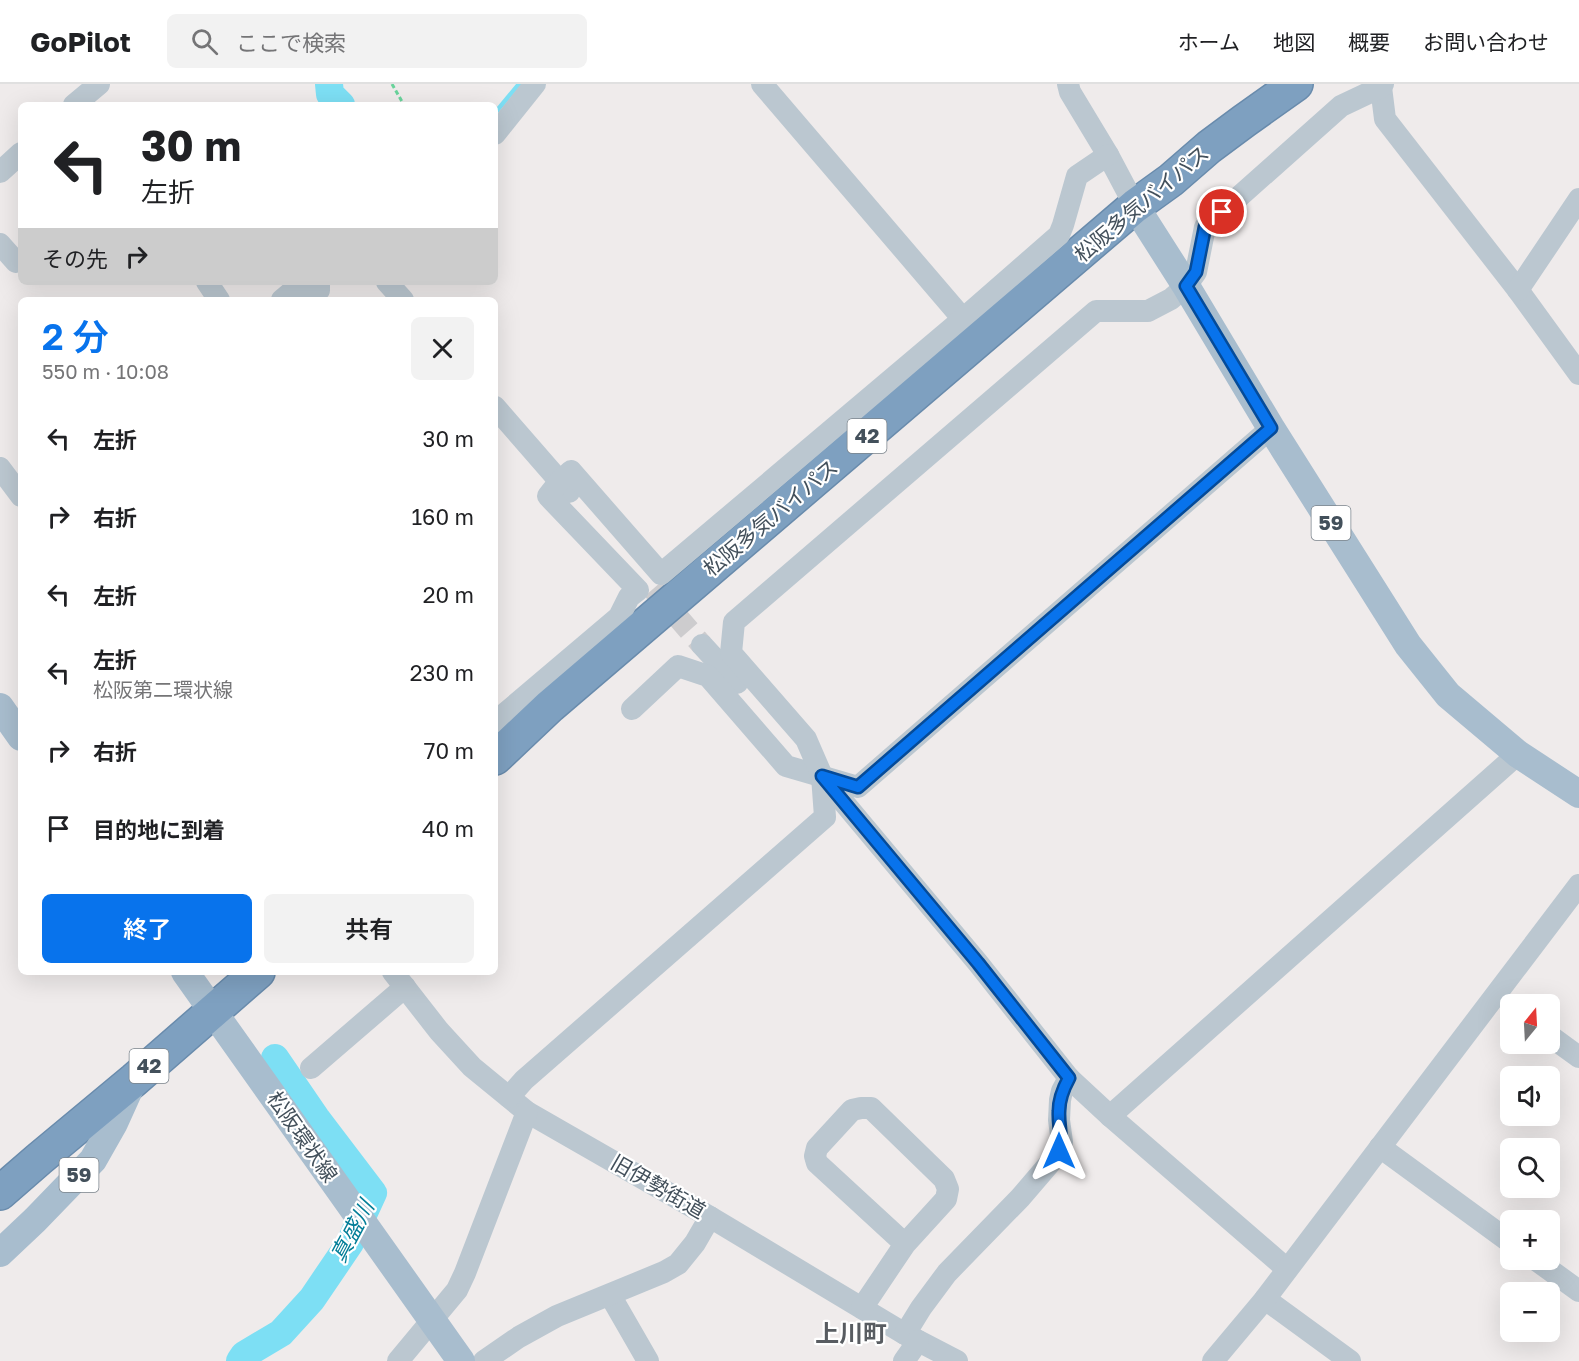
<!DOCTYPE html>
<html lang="ja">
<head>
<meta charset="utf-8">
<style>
	body { margin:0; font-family:"Golos Text","Noto Sans JP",sans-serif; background:#f2f2f2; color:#202124; height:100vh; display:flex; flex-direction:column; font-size:22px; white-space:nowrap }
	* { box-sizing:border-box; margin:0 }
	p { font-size:20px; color:#757577 }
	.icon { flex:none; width:33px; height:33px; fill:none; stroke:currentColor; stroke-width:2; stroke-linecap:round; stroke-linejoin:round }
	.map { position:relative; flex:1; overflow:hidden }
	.panel { position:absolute; left:18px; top:213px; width:480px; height:678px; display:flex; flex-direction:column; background:#fff; border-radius:9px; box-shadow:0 6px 24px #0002 }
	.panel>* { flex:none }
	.top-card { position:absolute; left:18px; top:18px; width:480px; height:183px; border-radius:9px; box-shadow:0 6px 24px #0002; background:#fff; color:#202124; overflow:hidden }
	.needle { width:39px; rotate:18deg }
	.controls { position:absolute; left:1500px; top:910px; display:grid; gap:12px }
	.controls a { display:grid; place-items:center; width:60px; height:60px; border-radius:9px; background:#fff; box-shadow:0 6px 24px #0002; font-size:30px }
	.pin { position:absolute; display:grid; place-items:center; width:51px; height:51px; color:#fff; margin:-26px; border:3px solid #fff; border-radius:50%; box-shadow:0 2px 6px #0007 }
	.me { position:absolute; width:66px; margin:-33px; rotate:0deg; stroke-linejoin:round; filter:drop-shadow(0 0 4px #0008) }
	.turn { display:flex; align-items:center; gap:21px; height:126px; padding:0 24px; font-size:27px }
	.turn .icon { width:78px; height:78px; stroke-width:2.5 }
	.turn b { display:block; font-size:42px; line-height:51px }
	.then { display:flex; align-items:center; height:57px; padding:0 24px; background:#0003; gap:12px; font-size:22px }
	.round { display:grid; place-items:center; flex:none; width:63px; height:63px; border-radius:9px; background:#f2f2f2 }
	.head { display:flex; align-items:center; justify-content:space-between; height:102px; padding:0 24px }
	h1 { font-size:36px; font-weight:600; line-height:45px; color:#0873ec }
	.primary-button { display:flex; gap:12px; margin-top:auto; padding:12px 24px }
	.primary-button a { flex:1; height:69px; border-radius:9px; background:#0873ec; color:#fff; font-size:24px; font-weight:600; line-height:69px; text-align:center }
	.primary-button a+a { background:#f2f2f2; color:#202124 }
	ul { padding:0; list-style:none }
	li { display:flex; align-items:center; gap:18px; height:78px; padding:0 24px }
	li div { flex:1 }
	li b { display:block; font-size:22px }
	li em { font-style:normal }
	header { display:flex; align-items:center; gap:36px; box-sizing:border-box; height:84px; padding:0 30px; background:#fff; border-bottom:2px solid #e0e0e0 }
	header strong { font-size:28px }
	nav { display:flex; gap:33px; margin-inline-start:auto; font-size:21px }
	.search { width:420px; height:54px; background:#f2f2f2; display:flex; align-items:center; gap:15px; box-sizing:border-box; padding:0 21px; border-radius:9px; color:#757577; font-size:22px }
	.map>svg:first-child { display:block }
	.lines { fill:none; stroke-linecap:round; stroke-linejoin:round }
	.stream { stroke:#7ddff4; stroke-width:4.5 }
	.river { stroke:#7ddff4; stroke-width:28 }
	.minor-tunnel { stroke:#cdccce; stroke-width:22; stroke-dasharray:22 11; stroke-linecap:butt }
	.highway-casing { stroke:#698bac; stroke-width:36 }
	.path { stroke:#69d39b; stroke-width:3; stroke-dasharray:4.5 3; stroke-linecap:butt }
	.minor { stroke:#bbc7d0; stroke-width:22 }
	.major { stroke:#a8bdce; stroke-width:28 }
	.highway { stroke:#7ea0c0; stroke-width:33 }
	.route-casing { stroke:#054b99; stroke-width:15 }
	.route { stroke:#0873ec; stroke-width:10 }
	.labels { text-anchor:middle; stroke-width:4.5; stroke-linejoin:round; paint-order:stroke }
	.shield { fill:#fff; stroke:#7b848c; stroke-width:1.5 }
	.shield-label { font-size:20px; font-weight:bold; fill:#43505b }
	.street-label { font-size:21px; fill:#43505b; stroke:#fff }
	.water-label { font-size:22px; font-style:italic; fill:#037e98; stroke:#fff }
	.quarter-label { font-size:24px; font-weight:bold; fill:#585c61; stroke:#fff }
</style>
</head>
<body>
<header>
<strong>GoPilot</strong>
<div class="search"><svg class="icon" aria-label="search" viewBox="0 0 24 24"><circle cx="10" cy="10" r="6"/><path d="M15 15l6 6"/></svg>ここで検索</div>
<nav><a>ホーム</a><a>地図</a><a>概要</a><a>お問い合わせ</a></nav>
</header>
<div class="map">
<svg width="1579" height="1277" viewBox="0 0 1579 1277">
	<rect width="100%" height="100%" fill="#efebeb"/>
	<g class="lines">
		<!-- stream -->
		<path class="stream" d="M 495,29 L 519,0"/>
		<!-- river -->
		<g class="river">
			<path d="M 329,0 L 330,10 L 341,21"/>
			<path d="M 240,1277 L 244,1271 L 281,1249 L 312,1215 L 350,1159 L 373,1109 L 316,1034 L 275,974"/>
		</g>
		<!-- minor-tunnel -->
		<path class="minor-tunnel" d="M 653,505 L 702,561"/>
		<defs>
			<g id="highway">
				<path d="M 495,674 L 550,622 L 1135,122 L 1171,96 L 1209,63 L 1244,37 L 1296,0"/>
				<path d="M 0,1109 L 39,1075 L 134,996 L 258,888"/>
			</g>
		</defs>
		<!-- highway casing -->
		<use href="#highway" class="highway-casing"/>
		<!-- path -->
		<path class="path" d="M 392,0 L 404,21"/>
		<!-- minor -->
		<g class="minor">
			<path d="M 762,0 L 963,235"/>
			<path d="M 1068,0 L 1070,8 L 1108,71 L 1135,122"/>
			<path d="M 1381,3 L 1385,35 L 1518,206 L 1579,290"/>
			<path d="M 74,21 L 99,0"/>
			<path d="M 495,50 L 535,0"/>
			<path d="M 0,88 L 21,69"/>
			<path d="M 0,160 L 16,178"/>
			<path d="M 207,198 L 219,216"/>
			<path d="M 387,198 L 403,216"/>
			<path d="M 1518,206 L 1579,115"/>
			<path d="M 282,216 L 295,205 L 319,206 L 319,198"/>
			<path d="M 495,323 L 569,408"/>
			<path d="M 0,384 L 21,412"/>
			<path d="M 702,561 L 737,599"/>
			<path d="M 632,625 L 678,582 L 708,592 L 786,682 L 858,703 L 1271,344"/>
			<path d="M 495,638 L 619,533 L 629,513 L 638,506 L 548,412 L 559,398 L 571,387 L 661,490 L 963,235 L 1059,151 L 1063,141 L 1077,92 L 1108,71"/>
			<path d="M 820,690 L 978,879 L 1069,994 L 1110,1032 L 1287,1185"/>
			<path d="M 393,888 L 439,947 L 472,983 L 527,1028 L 710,1133 L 905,1250 L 957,1277"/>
			<path d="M 1550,952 L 1579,973"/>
			<path d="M 311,984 L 405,903"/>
			<path d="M 509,1013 L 524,996 L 825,733 L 822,692 L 806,655 L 731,569 L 734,538 L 1096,227 L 1148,227 L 1171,215 L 1186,202 L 1196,188 L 1205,143 L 1341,22 L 1381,3 L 1383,0"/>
			<path d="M 1110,1032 L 1518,670"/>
			<path d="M 1380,1063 L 1510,1158"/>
			<path d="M 1536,1176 L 1579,1207"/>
			<path d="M 610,1211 L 648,1277"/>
			<path d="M 1265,1215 L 1350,1277"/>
			<path d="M 862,1224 L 905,1160 L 946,1115 L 948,1105 L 944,1095 L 871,1024 L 861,1024 L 852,1026 L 817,1064 L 815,1072 L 817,1079 L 905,1160"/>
			<path d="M 905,1250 L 921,1224 L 947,1189 L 1020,1114 L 1056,1072 L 1062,1058 L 1059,1036 L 1060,1016 L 1062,1007 L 1069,994"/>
			<path d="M 398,1277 L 457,1206 L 465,1189 L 527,1028"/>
			<path d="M 484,1277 L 519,1253 L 557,1232 L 664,1188 L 678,1180 L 695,1159 L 710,1133"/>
			<path d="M 904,1277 L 918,1257"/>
			<path d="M 1213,1277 L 1265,1215 L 1579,801"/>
		</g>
		<!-- major -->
		<g class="major">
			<path d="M 1135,122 L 1186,202 L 1271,344 L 1408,561 L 1448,611 L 1518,670 L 1579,710"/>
			<path d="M 0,623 L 21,653"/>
			<path d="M 185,888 L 461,1277"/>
			<path d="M 0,1169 L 35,1136 L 93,1076 L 114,1039 L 133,997"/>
		</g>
		<!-- highway -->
		<use href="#highway" class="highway"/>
	</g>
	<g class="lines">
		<defs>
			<path id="route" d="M 1059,1067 C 1063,1053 1058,1041 1059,1027 C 1059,1015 1063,1005 1069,994 L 978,879 L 822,692 L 858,703 L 1271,344 L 1186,202 L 1196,188 L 1205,143 L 1222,128"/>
		</defs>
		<!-- route casing -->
		<use href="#route" class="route-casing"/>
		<!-- route -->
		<use href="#route" class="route"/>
	</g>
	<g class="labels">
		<!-- shield labels -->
		<g class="shield">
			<rect x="847.5" y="335" width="39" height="34" rx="4.5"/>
			<rect x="1311.5" y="422" width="39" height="34" rx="4.5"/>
			<rect x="129.5" y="965" width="39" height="34" rx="4.5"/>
			<rect x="59.5" y="1074" width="39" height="34" rx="4.5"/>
		</g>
		<g class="shield-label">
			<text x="867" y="359">42</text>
			<text x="1331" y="446">59</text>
			<text x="149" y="989">42</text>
			<text x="79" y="1098">59</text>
		</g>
		<!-- street labels -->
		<g class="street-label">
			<text transform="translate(1142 120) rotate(-40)" y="7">松阪多気バイパス</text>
			<text transform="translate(771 434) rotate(-40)" y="7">松阪多気バイパス</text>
			<text transform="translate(302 1053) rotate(55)" y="7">松阪環状線</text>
			<text transform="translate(658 1103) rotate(30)" y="7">旧伊勢街道</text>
		</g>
		<!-- water labels -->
		<g class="water-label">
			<text transform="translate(352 1147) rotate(-62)" y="8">真盛川</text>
		</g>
		<!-- quarter labels -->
		<g class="quarter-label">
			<text x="851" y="1258">上川町</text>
		</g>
	</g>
</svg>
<div class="controls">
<a><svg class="needle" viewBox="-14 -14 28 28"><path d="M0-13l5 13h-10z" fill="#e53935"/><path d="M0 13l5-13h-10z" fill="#757577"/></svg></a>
<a><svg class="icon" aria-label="sound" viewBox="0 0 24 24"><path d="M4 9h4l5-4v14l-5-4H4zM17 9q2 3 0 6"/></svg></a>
<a><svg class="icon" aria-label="search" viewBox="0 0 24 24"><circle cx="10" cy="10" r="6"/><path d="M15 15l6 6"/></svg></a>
<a>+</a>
<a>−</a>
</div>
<div class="pin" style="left:1222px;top:128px;background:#d93025"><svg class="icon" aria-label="arrive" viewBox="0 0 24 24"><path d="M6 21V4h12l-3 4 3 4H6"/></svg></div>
<svg class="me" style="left:1059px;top:1067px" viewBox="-20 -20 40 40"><path d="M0-17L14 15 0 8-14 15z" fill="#0873ec" stroke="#fff" stroke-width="4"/></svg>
<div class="top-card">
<div class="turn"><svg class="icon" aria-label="left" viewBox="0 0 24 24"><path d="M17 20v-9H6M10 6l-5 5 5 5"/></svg><div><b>30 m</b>左折</div></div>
<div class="then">その先<svg class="icon" aria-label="right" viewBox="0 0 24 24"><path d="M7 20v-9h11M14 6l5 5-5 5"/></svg></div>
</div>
<section class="panel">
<div class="head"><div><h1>2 分</h1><p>550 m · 10:08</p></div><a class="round"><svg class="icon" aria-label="close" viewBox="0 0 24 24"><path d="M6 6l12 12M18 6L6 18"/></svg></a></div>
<ul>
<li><svg class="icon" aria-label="left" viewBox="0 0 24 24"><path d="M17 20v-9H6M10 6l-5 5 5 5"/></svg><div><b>左折</b></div><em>30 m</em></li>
<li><svg class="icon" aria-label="right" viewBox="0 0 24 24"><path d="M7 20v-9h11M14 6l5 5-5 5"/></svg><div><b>右折</b></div><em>160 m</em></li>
<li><svg class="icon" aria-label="left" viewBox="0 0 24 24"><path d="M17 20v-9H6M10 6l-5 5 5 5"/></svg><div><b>左折</b></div><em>20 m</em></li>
<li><svg class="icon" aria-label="left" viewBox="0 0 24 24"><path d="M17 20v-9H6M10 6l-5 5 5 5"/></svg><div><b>左折</b><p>松阪第二環状線</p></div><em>230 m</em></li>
<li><svg class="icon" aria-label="right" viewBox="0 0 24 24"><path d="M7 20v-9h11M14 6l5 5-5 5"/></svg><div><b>右折</b></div><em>70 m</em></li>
<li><svg class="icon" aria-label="arrive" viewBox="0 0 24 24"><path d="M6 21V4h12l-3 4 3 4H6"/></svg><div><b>目的地に到着</b></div><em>40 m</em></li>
</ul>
<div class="primary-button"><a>終了</a><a>共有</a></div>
</section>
</div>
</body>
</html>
